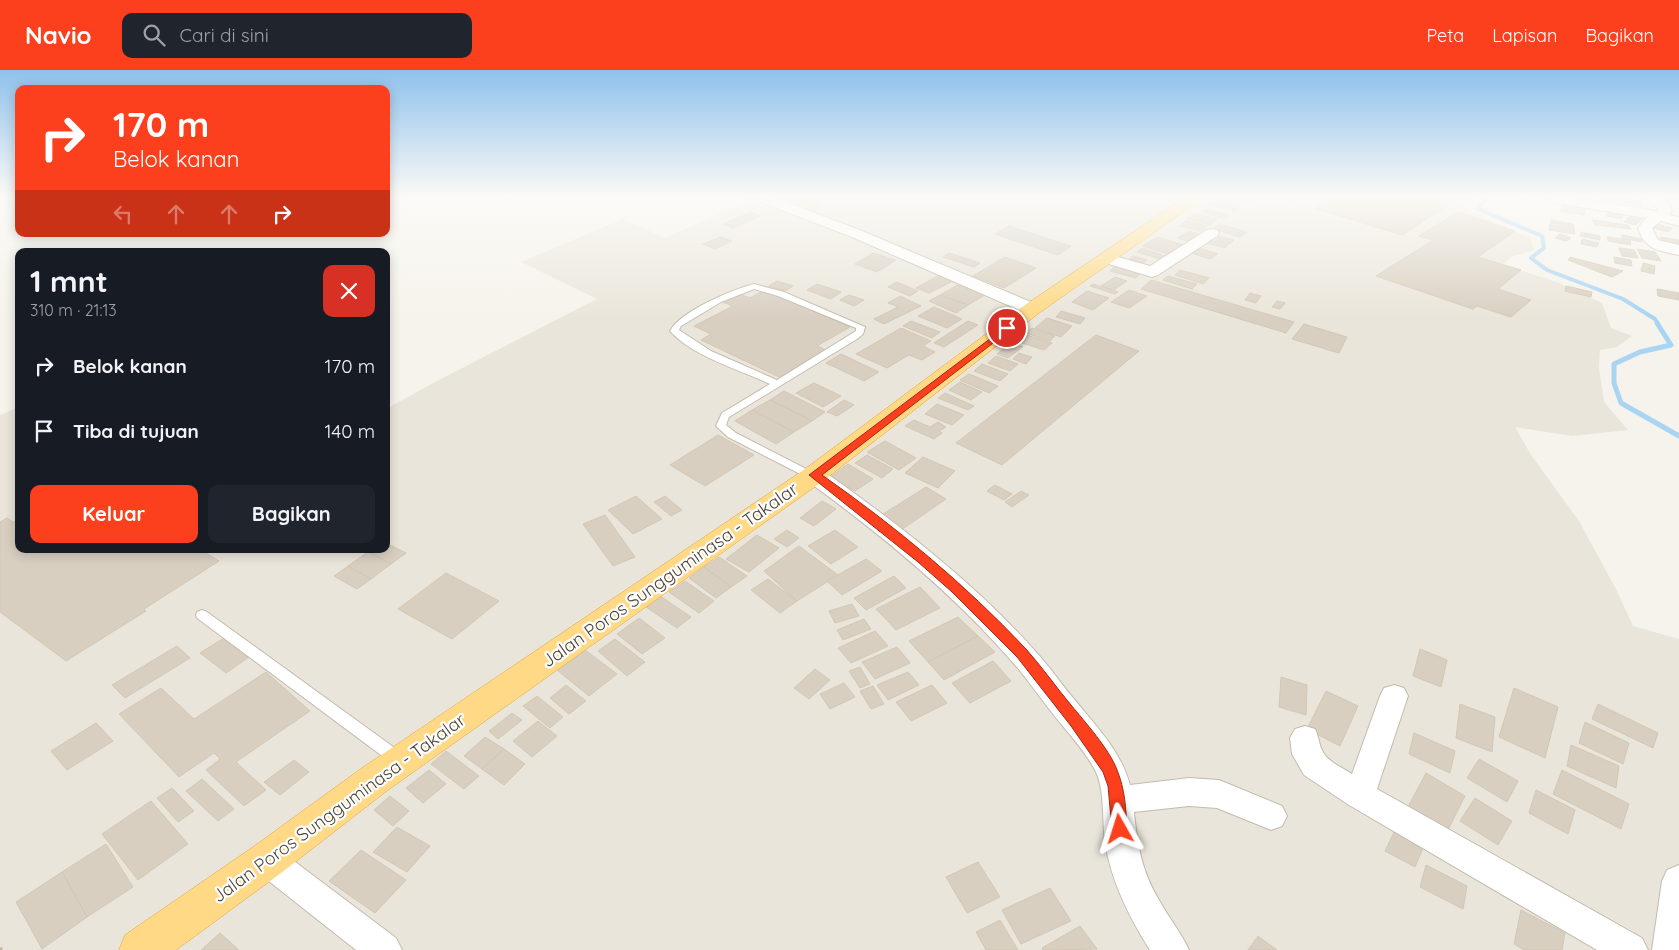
<!DOCTYPE html>
<html lang="id">
<head>
<meta charset="utf-8">
<style>
	body { margin:0; font-family:Quicksand,sans-serif; background:#20242c; color:#f1f3f6; height:100vh; display:flex; flex-direction:column; font-size:19px; white-space:nowrap }
	* { box-sizing:border-box; margin:0 }
	p { font-size:16px; color:#9ea1a6 }
	.icon { flex:none; width:28px; height:28px; fill:none; stroke:currentColor; stroke-width:2; stroke-linecap:round; stroke-linejoin:round }
	.map { position:relative; flex:1; overflow:hidden }
	.sheet { position:absolute; left:15px; top:178px; width:375px; height:305px; display:flex; flex-direction:column; background:#171b24; border-radius:10px; box-shadow:0 2px 12px #0003 }
	.sheet>* { flex:none }
	.guide { position:absolute; left:15px; top:15px; width:375px; height:152px; border-radius:10px; box-shadow:0 2px 12px #0003; background:#fc3f1d; color:#fff; overflow:hidden }
	.pin { position:absolute; display:grid; place-items:center; width:42px; height:42px; color:#fff; margin:-21px; border:2px solid #fff; border-radius:50%; box-shadow:0 1px 5px #0007 }
	.me { position:absolute; width:55px; margin:-28px; rotate:354deg; stroke-linejoin:round; filter:drop-shadow(0 0 4px #0008) }
	.turn { display:flex; align-items:center; gap:18px; height:105px; padding:0 15px; font-size:22px }
	.turn .icon { width:65px; height:65px; stroke-width:2.5 }
	.turn b { display:block; font-size:35px; line-height:42px }
	.lanes { display:flex; align-items:center; height:48px; padding:0 15px; background:#0003; justify-content:center; gap:25px; direction:ltr }
	.lanes .off { opacity:.35 }
	.round { display:grid; place-items:center; flex:none; width:52px; height:52px; border-radius:10px; background:#20242c }
	.summary { display:flex; align-items:center; justify-content:space-between; height:85px; padding:0 15px }
	h1 { font-size:30px; font-weight:700; line-height:38px }
	.cta { display:flex; gap:10px; margin-top:auto; padding:10px 15px }
	.cta a { flex:1; height:58px; border-radius:10px; background:#fc3f1d; color:#fff; font-size:20px; font-weight:700; line-height:58px; text-align:center }
	.cta a+a { background:#20242c; color:#f1f3f6 }
	ul { padding:0; list-style:none }
	li { display:flex; align-items:center; gap:15px; height:65px; padding:0 15px }
	li div { flex:1 }
	li b { display:block; font-size:19px }
	li em { font-style:normal }
	header { display:flex; align-items:center; gap:30px; box-sizing:border-box; height:70px; padding:0 25px; background:#fc3f1d; color:#fff }
	header strong { font-size:24px }
	nav { display:flex; gap:28px; margin-inline-start:auto; font-size:18px }
	.search { width:350px; height:45px; background:#20242c; display:flex; align-items:center; gap:12px; box-sizing:border-box; padding:0 18px; border-radius:10px; color:#9ea1a6; font-size:19px }
	.map>svg:first-child { display:block }
	.residential { fill:#eae5da }
	.lines { fill:none; stroke-linecap:round; stroke-linejoin:round }
	.stream-far1 { stroke:#a9d4f2; stroke-width:4 }
	.stream { stroke:#a9d4f2; stroke-width:5 }
	.building { fill:#d8cfc1; stroke:#d3c7b4 }
	.service-casing { stroke:#c2bbae; stroke-width:2 }
	.minor-casing { stroke:#c2bbae; stroke-width:2 }
	.trunk-casing { stroke:#e0a43c; stroke-width:1 }
	.path { stroke:#c4b79f; stroke-width:4.5; stroke-dasharray:4 4; stroke-linecap:butt }
	.service { fill:#fff; fill-rule:evenodd }
	.minor { fill:#fff; fill-rule:evenodd }
	.trunk { fill:#ffd985; fill-rule:evenodd }
	.route { fill:#fc3f1d; stroke:#a42913 }
	.labels { text-anchor:middle; stroke-width:4.5; stroke-linejoin:round; paint-order:stroke }
	.street-label { font-size:18px; fill:#4b4439; stroke:#fff }
</style>
</head>
<body>
<header>
<strong>Navio</strong>
<div class="search"><svg class="icon" aria-label="search" viewBox="0 0 24 24"><circle cx="10" cy="10" r="6"/><path d="M15 15l6 6"/></svg>Cari di sini</div>
<nav><a>Peta</a><a>Lapisan</a><a>Bagikan</a></nav>
</header>
<div class="map">
<svg width="1679" height="880" viewBox="0 0 1679 880">
	<rect width="100%" height="100%" fill="#f6f3ec"/>
	<!-- residential -->
	<path class="residential" d="M 742,126 L 1470,126 L 1461,135 L 1480,146 L 1530,168 L 1534,180 L 1511,187 L 1503,195 L 1557,212 L 1602,233 L 1611,258 L 1632,266 L 1617,277 L 1600,280 L 1599,298 L 1604,332 L 1628,360 L 1572,366 L 1515,357 L 1531,385 L 1579,451 L 1617,521 L 1633,556 L 1679,569 L 1679,880 L 0,880 L 0,345 L 19,337 L 19,479 L 386,479 L 386,339 L 435,312 L 597,229 L 521,192 L 623,149 L 665,168 L 751,130 Z"/>
	<g class="lines">
		<!-- stream-far1 -->
		<path class="stream-far1" d="M 1487,126 L 1478,139 L 1542,166 L 1544,178 L 1531,188 L 1547,200 L 1623,229 L 1655,249 L 1658,254"/>
		<!-- stream -->
		<path class="stream" d="M 1657,253 L 1671,275 L 1640,282 L 1614,294 L 1614,313 L 1621,333 L 1679,366"/>
	</g>
	<!-- building -->
	<g class="building">
		<path d="M 805,126 L 821,128 L 797,137 L 786,133 Z"/>
		<path d="M 1223,126 L 1242,126 L 1253,129 L 1248,133 Z"/>
		<path d="M 1286,126 L 1290,126 L 1300,129 L 1292,133 L 1280,129 Z"/>
		<path d="M 1336,126 L 1462,126 L 1402,165 L 1314,138 Z"/>
		<path d="M 1602,126 L 1615,126 L 1616,132 L 1603,130 Z"/>
		<path d="M 1215,128 L 1242,134 L 1235,141 L 1208,134 Z"/>
		<path d="M 1620,128 L 1642,132 L 1643,136 L 1621,132 Z"/>
		<path d="M 814,133 L 824,135 L 814,141 L 804,138 Z"/>
		<path d="M 1563,133 L 1586,138 L 1584,145 L 1561,141 Z"/>
		<path d="M 1206,139 L 1229,145 L 1224,149 L 1201,142 Z"/>
		<path d="M 1609,141 L 1624,144 L 1621,149 L 1607,146 Z"/>
		<path d="M 751,142 L 761,146 L 733,158 L 723,154 Z"/>
		<path d="M 1458,142 L 1515,161 L 1478,187 L 1521,200 L 1498,219 L 1531,230 L 1511,247 L 1477,236 L 1473,239 L 1376,206 L 1433,170 L 1419,166 Z"/>
		<path d="M 1194,143 L 1217,149 L 1211,155 L 1187,149 Z"/>
		<path d="M 1631,145 L 1643,148 L 1636,155 L 1624,152 Z"/>
		<path d="M 1551,150 L 1573,154 L 1575,164 L 1549,160 Z"/>
		<path d="M 1592,150 L 1628,155 L 1631,159 L 1595,155 Z"/>
		<path d="M 1186,151 L 1207,156 L 1201,161 L 1180,156 Z"/>
		<path d="M 1653,153 L 1672,158 L 1668,162 L 1649,157 Z"/>
		<path d="M 1220,154 L 1247,162 L 1240,167 L 1214,159 Z"/>
		<path d="M 1009,156 L 1071,176 L 1058,185 L 995,164 Z"/>
		<path d="M 1189,161 L 1203,165 L 1192,173 L 1178,168 Z"/>
		<path d="M 1581,162 L 1600,166 L 1600,170 L 1580,166 Z"/>
		<path d="M 1560,164 L 1571,168 L 1566,171 L 1555,168 Z"/>
		<path d="M 1622,165 L 1642,169 L 1642,172 L 1622,168 Z"/>
		<path d="M 1219,166 L 1234,170 L 1230,174 L 1215,170 Z"/>
		<path d="M 721,167 L 732,171 L 715,179 L 703,174 Z"/>
		<path d="M 1157,167 L 1187,176 L 1174,186 L 1143,176 Z"/>
		<path d="M 1607,167 L 1630,170 L 1631,175 L 1608,171 Z"/>
		<path d="M 1660,167 L 1679,170 L 1679,175 L 1661,171 Z"/>
		<path d="M 1582,169 L 1599,173 L 1597,177 L 1581,174 Z"/>
		<path d="M 1210,170 L 1228,175 L 1225,178 L 1207,173 Z"/>
		<path d="M 1142,178 L 1168,187 L 1163,190 L 1137,182 Z"/>
		<path d="M 1198,178 L 1218,184 L 1210,189 L 1191,183 Z"/>
		<path d="M 1619,178 L 1634,180 L 1638,188 L 1622,186 Z"/>
		<path d="M 1637,179 L 1655,182 L 1661,191 L 1642,188 Z"/>
		<path d="M 873,183 L 896,190 L 877,202 L 855,194 Z"/>
		<path d="M 949,183 L 980,193 L 974,197 L 943,187 Z"/>
		<path d="M 1133,186 L 1147,190 L 1143,193 L 1129,189 Z"/>
		<path d="M 1005,187 L 1036,198 L 1004,218 L 973,206 Z"/>
		<path d="M 1570,187 L 1623,201 L 1612,207 L 1568,190 Z"/>
		<path d="M 1614,187 L 1631,190 L 1632,196 L 1615,193 Z"/>
		<path d="M 1643,193 L 1655,196 L 1654,204 L 1641,201 Z"/>
		<path d="M 1116,195 L 1142,202 L 1136,208 L 1110,201 Z"/>
		<path d="M 1180,200 L 1209,208 L 1203,214 L 1175,205 Z"/>
		<path d="M 940,205 L 953,211 L 929,223 L 916,218 Z"/>
		<path d="M 1168,206 L 1197,214 L 1192,219 L 1163,210 Z"/>
		<path d="M 1115,207 L 1127,211 L 1114,220 L 1101,216 Z"/>
		<path d="M 1151,210 L 1294,252 L 1286,263 L 1141,219 Z"/>
		<path d="M 777,211 L 793,216 L 785,221 L 769,216 Z"/>
		<path d="M 897,212 L 918,221 L 910,226 L 888,217 Z"/>
		<path d="M 817,214 L 841,222 L 831,229 L 807,220 Z"/>
		<path d="M 1093,214 L 1118,222 L 1115,224 L 1090,216 Z"/>
		<path d="M 958,215 L 985,225 L 968,235 L 940,225 Z"/>
		<path d="M 1566,216 L 1592,222 L 1591,227 L 1565,221 Z"/>
		<path d="M 1657,219 L 1679,223 L 1679,230 L 1658,226 Z"/>
		<path d="M 765,220 L 850,257 L 817,276 L 826,280 L 779,307 L 701,270 L 711,264 L 694,256 L 733,236 L 723,232 L 739,224 L 750,228 Z"/>
		<path d="M 1129,220 L 1147,226 L 1129,238 L 1111,232 Z"/>
		<path d="M 1087,221 L 1109,228 L 1093,240 L 1072,232 Z"/>
		<path d="M 1250,223 L 1261,226 L 1256,233 L 1245,230 Z"/>
		<path d="M 849,225 L 864,230 L 854,236 L 840,230 Z"/>
		<path d="M 940,225 L 968,235 L 956,243 L 929,231 Z"/>
		<path d="M 900,226 L 921,236 L 884,254 L 874,249 L 898,237 L 888,233 Z"/>
		<path d="M 1277,231 L 1285,233 L 1280,239 L 1272,237 Z"/>
		<path d="M 934,237 L 962,249 L 947,258 L 918,246 Z"/>
		<path d="M 1061,241 L 1085,248 L 1080,254 L 1056,247 Z"/>
		<path d="M 1047,248 L 1072,256 L 1061,267 L 1035,258 Z"/>
		<path d="M 911,251 L 940,262 L 932,268 L 903,256 Z"/>
		<path d="M 968,251 L 978,255 L 944,277 L 934,273 Z"/>
		<path d="M 1304,254 L 1347,267 L 1339,283 L 1292,269 Z"/>
		<path d="M 901,258 L 931,271 L 923,276 L 935,282 L 922,290 L 909,285 L 887,298 L 856,284 Z"/>
		<path d="M 1032,258 L 1055,266 L 1050,271 L 1026,263 Z"/>
		<path d="M 1024,264 L 1052,273 L 1044,280 L 1016,271 Z"/>
		<path d="M 1096,265 L 1139,281 L 1002,395 L 956,373 Z"/>
		<path d="M 1012,273 L 1023,277 L 1008,288 L 997,284 Z"/>
		<path d="M 1019,283 L 1032,287 L 1026,294 L 1013,289 Z"/>
		<path d="M 841,284 L 879,302 L 864,311 L 826,293 Z"/>
		<path d="M 996,286 L 1018,294 L 1010,301 L 988,293 Z"/>
		<path d="M 982,294 L 1008,304 L 1000,311 L 974,301 Z"/>
		<path d="M 969,304 L 998,316 L 989,323 L 960,310 Z"/>
		<path d="M 960,312 L 982,322 L 971,330 L 949,320 Z"/>
		<path d="M 814,313 L 841,326 L 823,337 L 796,323 Z"/>
		<path d="M 784,321 L 825,342 L 812,351 L 770,330 Z"/>
		<path d="M 945,323 L 974,336 L 968,340 L 938,328 Z"/>
		<path d="M 770,330 L 812,351 L 794,362 L 752,340 Z"/>
		<path d="M 844,330 L 854,335 L 837,346 L 827,342 Z"/>
		<path d="M 937,334 L 964,345 L 952,355 L 925,344 Z"/>
		<path d="M 752,340 L 794,362 L 776,374 L 735,351 Z"/>
		<path d="M 914,350 L 930,357 L 938,352 L 946,357 L 939,361 L 942,363 L 934,369 L 905,356 Z"/>
		<path d="M 718,365 L 754,385 L 705,416 L 670,395 Z"/>
		<path d="M 885,371 L 916,388 L 899,400 L 867,382 Z"/>
		<path d="M 867,385 L 893,399 L 882,408 L 855,393 Z"/>
		<path d="M 923,387 L 955,401 L 938,418 L 905,403 Z"/>
		<path d="M 848,394 L 873,409 L 855,421 L 830,407 Z"/>
		<path d="M 995,415 L 1012,424 L 1004,430 L 987,421 Z"/>
		<path d="M 926,417 L 946,429 L 901,460 L 880,446 Z"/>
		<path d="M 1021,421 L 1029,425 L 1012,437 L 1005,432 Z"/>
		<path d="M 636,426 L 662,449 L 633,464 L 608,440 Z"/>
		<path d="M 665,426 L 682,440 L 671,446 L 654,432 Z"/>
		<path d="M 822,431 L 836,439 L 814,456 L 800,448 Z"/>
		<path d="M 605,445 L 635,487 L 613,496 L 583,454 Z"/>
		<path d="M 7,448 L 13,452 L 19,450 L 19,479 L 199,479 L 219,491 L 144,539 L 146,541 L 66,591 L 0,542 L 0,452 Z"/>
		<path d="M 787,460 L 799,468 L 787,477 L 774,469 Z"/>
		<path d="M 835,460 L 858,477 L 831,494 L 808,476 Z"/>
		<path d="M 757,465 L 779,478 L 749,502 L 726,489 Z"/>
		<path d="M 386,473 L 406,483 L 391,494 L 368,482 L 373,479 L 386,479 Z"/>
		<path d="M 799,476 L 838,505 L 797,531 L 764,501 Z"/>
		<path d="M 368,482 L 391,494 L 371,509 L 348,496 Z"/>
		<path d="M 719,487 L 747,506 L 731,517 L 704,497 Z"/>
		<path d="M 866,489 L 882,501 L 842,525 L 827,511 Z"/>
		<path d="M 348,496 L 371,509 L 357,519 L 334,506 Z"/>
		<path d="M 704,497 L 731,517 L 716,528 L 689,508 Z"/>
		<path d="M 446,503 L 499,531 L 452,569 L 398,539 Z"/>
		<path d="M 894,506 L 906,518 L 866,540 L 854,528 Z"/>
		<path d="M 768,509 L 797,531 L 780,543 L 751,520 Z"/>
		<path d="M 685,511 L 714,531 L 699,543 L 669,522 Z"/>
		<path d="M 920,517 L 940,538 L 896,560 L 876,539 Z"/>
		<path d="M 660,526 L 691,547 L 677,558 L 646,537 Z"/>
		<path d="M 852,534 L 859,546 L 835,553 L 829,541 Z"/>
		<path d="M 958,547 L 978,566 L 928,592 L 909,571 Z"/>
		<path d="M 639,548 L 665,568 L 642,584 L 617,564 Z"/>
		<path d="M 864,549 L 871,559 L 843,570 L 837,560 Z"/>
		<path d="M 875,561 L 888,576 L 851,593 L 838,578 Z"/>
		<path d="M 978,566 L 995,582 L 944,610 L 928,592 Z"/>
		<path d="M 224,568 L 249,587 L 226,603 L 200,583 Z"/>
		<path d="M 615,569 L 645,592 L 627,606 L 598,581 Z"/>
		<path d="M 177,576 L 190,588 L 125,628 L 112,615 Z"/>
		<path d="M 897,577 L 910,593 L 875,609 L 862,592 Z"/>
		<path d="M 1420,579 L 1447,590 L 1441,617 L 1413,606 Z"/>
		<path d="M 585,580 L 617,604 L 589,626 L 557,600 Z"/>
		<path d="M 993,591 L 1011,611 L 970,633 L 952,613 Z"/>
		<path d="M 860,597 L 870,614 L 860,618 L 849,601 Z"/>
		<path d="M 815,599 L 830,610 L 809,629 L 794,618 Z"/>
		<path d="M 266,602 L 310,641 L 236,692 L 266,720 L 244,736 L 206,700 L 220,689 L 214,683 L 179,707 L 119,644 L 161,618 L 194,649 Z"/>
		<path d="M 908,602 L 919,615 L 888,630 L 877,615 Z"/>
		<path d="M 1281,607 L 1307,615 L 1306,645 L 1279,637 Z"/>
		<path d="M 844,613 L 855,627 L 830,639 L 820,624 Z"/>
		<path d="M 566,615 L 586,631 L 569,644 L 550,628 Z"/>
		<path d="M 932,615 L 947,633 L 911,651 L 896,632 Z"/>
		<path d="M 873,616 L 884,634 L 871,639 L 860,621 Z"/>
		<path d="M 1514,618 L 1558,637 L 1545,688 L 1499,667 Z"/>
		<path d="M 1326,621 L 1358,636 L 1340,676 L 1307,659 Z"/>
		<path d="M 537,626 L 563,647 L 550,658 L 523,636 Z"/>
		<path d="M 1460,634 L 1495,647 L 1492,682 L 1456,668 Z"/>
		<path d="M 1598,634 L 1658,663 L 1653,678 L 1592,649 Z"/>
		<path d="M 512,643 L 522,650 L 498,669 L 489,661 Z"/>
		<path d="M 538,651 L 557,666 L 532,687 L 513,671 Z"/>
		<path d="M 1585,652 L 1629,673 L 1623,694 L 1579,673 Z"/>
		<path d="M 96,653 L 113,671 L 67,700 L 51,681 Z"/>
		<path d="M 1414,663 L 1455,681 L 1450,703 L 1409,684 Z"/>
		<path d="M 485,667 L 504,679 L 482,699 L 464,686 Z"/>
		<path d="M 1571,675 L 1619,696 L 1616,718 L 1567,696 Z"/>
		<path d="M 504,679 L 525,694 L 504,715 L 482,699 Z"/>
		<path d="M 446,681 L 479,706 L 464,719 L 431,694 Z"/>
		<path d="M 1479,689 L 1518,711 L 1507,732 L 1467,708 Z"/>
		<path d="M 294,690 L 309,702 L 280,725 L 264,712 Z"/>
		<path d="M 429,700 L 446,714 L 423,733 L 406,718 Z"/>
		<path d="M 1562,700 L 1629,734 L 1621,759 L 1553,724 Z"/>
		<path d="M 1426,703 L 1465,726 L 1448,760 L 1408,737 Z"/>
		<path d="M 202,709 L 234,739 L 218,751 L 186,721 Z"/>
		<path d="M 172,718 L 194,741 L 178,752 L 157,728 Z"/>
		<path d="M 1536,720 L 1575,740 L 1568,764 L 1529,743 Z"/>
		<path d="M 390,726 L 409,741 L 393,756 L 374,740 Z"/>
		<path d="M 1475,728 L 1512,751 L 1498,775 L 1460,751 Z"/>
		<path d="M 151,731 L 188,774 L 138,810 L 102,764 Z"/>
		<path d="M 397,757 L 430,776 L 407,802 L 373,782 Z"/>
		<path d="M 1394,762 L 1423,778 L 1415,797 L 1385,781 Z"/>
		<path d="M 106,774 L 133,817 L 87,847 L 62,802 Z"/>
		<path d="M 361,780 L 406,810 L 375,843 L 329,811 Z"/>
		<path d="M 978,792 L 1000,827 L 967,843 L 946,807 Z"/>
		<path d="M 1426,795 L 1467,816 L 1463,839 L 1420,817 Z"/>
		<path d="M 62,802 L 87,847 L 42,879 L 16,832 Z"/>
		<path d="M 1050,818 L 1071,851 L 1021,874 L 1002,840 Z"/>
		<path d="M 1521,840 L 1565,863 L 1562,880 L 1524,880 L 1514,874 Z"/>
		<path d="M 1000,850 L 1018,880 L 986,880 L 976,862 Z"/>
		<path d="M 1080,856 L 1097,879 L 1043,880 L 1042,878 Z"/>
		<path d="M 220,863 L 239,880 L 201,880 Z"/>
		<path d="M 1258,866 L 1277,880 L 1248,880 Z"/>
	</g>
	<g class="lines">
		<defs>
			<g id="service">
				<path d="M 754,214 L 784,222 L 865,257 L 863,264 L 857,269 L 729,347 L 726,355 L 736,363 L 816,404 L 817,406 L 816,408 L 808,408 L 728,367 L 716,356 L 722,343 L 770,314 C 740,300 692,286 670,261 C 681,241 731,220 754,214 ZM 754,219 L 778,226 L 856,258 L 856,261 L 777,310 L 711,281 L 679,260 L 681,256 L 721,232 Z"/>
				<path d="M 202,540 L 207,542 L 403,684 L 405,689 L 403,694 L 398,695 L 393,694 L 197,548 L 196,545 L 197,542 Z"/>
			</g>
			<g id="minor">
				<path d="M 751,126 L 770,126 L 862,161 L 1038,235 L 1040,239 L 1038,243 L 1026,243 L 852,167 L 753,129 Z"/>
				<path d="M 1546,126 L 1563,126 L 1656,141 L 1658,140 L 1655,134 L 1642,126 L 1660,126 L 1666,130 L 1672,141 L 1669,145 L 1679,147 L 1679,156 L 1661,151 L 1652,158 L 1658,170 L 1679,175 L 1679,185 C 1659,181 1644,179 1638,158 L 1646,148 L 1551,132 L 1546,131 L 1544,128 Z"/>
				<path d="M 1212,159 L 1217,160 L 1219,163 L 1217,166 L 1158,205 L 1152,207 L 1102,192 L 1099,189 L 1102,186 L 1107,184 L 1150,196 L 1207,160 Z"/>
				<path d="M 814,398 L 822,400 C 898,454 974,512 1036,582 C 1050,597 1061,614 1074,629 C 1096,656 1121,681 1130,715 L 1189,708 L 1219,710 L 1282,736 L 1287,746 L 1282,756 L 1271,760 L 1217,738 L 1189,736 L 1134,742 C 1137,774 1142,802 1159,830 C 1168,847 1181,862 1189,880 L 1150,880 C 1129,847 1111,811 1105,772 C 1102,750 1105,722 1096,702 C 1085,680 1067,662 1053,644 C 1040,628 1029,611 1016,596 C 955,525 882,465 806,410 L 803,405 L 806,400 Z"/>
				<path d="M 1394,615 L 1404,618 L 1408,626 L 1377,719 L 1642,868 L 1648,880 L 1597,880 L 1349,735 L 1304,705 L 1292,684 L 1290,668 L 1295,659 L 1305,656 L 1315,659 C 1319,667 1319,676 1323,682 C 1328,692 1343,698 1352,704 L 1380,626 L 1384,618 Z"/>
				<path d="M 267,775 L 278,779 L 396,868 L 402,880 L 356,880 L 256,801 L 251,790 L 256,779 Z"/>
				<path d="M 1679,795 L 1679,880 L 1652,880 L 1662,811 L 1667,800 Z"/>
			</g>
			<path id="trunk" d="M 1187,126 L 1206,126 L 1039,243 L 823,411 L 388,720 L 281,803 L 176,880 L 119,880 L 125,865 L 253,777 L 362,698 L 805,399 L 1025,235 Z"/>
		</defs>
		<!-- service casing -->
		<use href="#service" class="service-casing"/>
		<!-- minor casing -->
		<use href="#minor" class="minor-casing"/>
		<!-- trunk casing -->
		<use href="#trunk" class="trunk-casing"/>
		<!-- path -->
		<path class="path" d="M 0,878 L 1,880"/>
		<!-- service -->
		<use href="#service" class="service"/>
		<!-- minor -->
		<use href="#minor" class="minor"/>
		<!-- trunk -->
		<use href="#trunk" class="trunk"/>
	</g>
	<!-- sky -->
	<linearGradient id="sky" x2="0" y2="1"><stop stop-color="#8fc1ec"/><stop offset="0.51" stop-color="#fbfaf6"/><stop offset="1" stop-color="#fbfaf6" stop-opacity="0"/></linearGradient>
	<rect width="1679" height="249" fill="url(#sky)"/>
	<!-- route -->
	<path class="route" d="M 1007,256 L 1010,257 L 1010,260 L 822,405 C 895,456 965,514 1026,579 C 1042,597 1056,617 1071,635 C 1085,652 1110,680 1117,700 C 1125,719 1126,739 1127,759 L 1125,764 L 1120,766 L 1114,764 L 1112,759 L 1108,716 L 1103,702 L 1071,656 L 1017,587 L 952,522 L 918,492 L 809,405 Z"/>
	<g class="labels">
		<!-- street labels -->
		<g class="street-label">
			<text transform="translate(670 505) rotate(-35)" y="6">Jalan Poros Sungguminasa - Takalar</text>
			<text transform="translate(339 738) rotate(-36)" y="6">Jalan Poros Sungguminasa - Takalar</text>
		</g>
	</g>
</svg>
<div class="pin" style="left:1007px;top:258px;background:#d93025"><svg class="icon" aria-label="arrive" viewBox="0 0 24 24"><path d="M6 21V4h12l-3 4 3 4H6"/></svg></div>
<svg class="me" style="left:1120px;top:759px" viewBox="-20 -20 40 40"><path d="M0-17L14 15 0 8-14 15z" fill="#fc3f1d" stroke="#fff" stroke-width="4"/></svg>
<div class="guide">
<div class="turn"><svg class="icon" aria-label="right" viewBox="0 0 24 24"><path d="M7 20v-9h11M14 6l5 5-5 5"/></svg><div><b>170 m</b>Belok kanan</div></div>
<div class="lanes"><svg class="icon off" aria-label="left" viewBox="0 0 24 24"><path d="M17 20v-9H6M10 6l-5 5 5 5"/></svg><svg class="icon off" aria-label="ahead" viewBox="0 0 24 24"><path d="M12 20V5M6 11l6-6 6 6"/></svg><svg class="icon off" aria-label="ahead" viewBox="0 0 24 24"><path d="M12 20V5M6 11l6-6 6 6"/></svg><svg class="icon" aria-label="right" viewBox="0 0 24 24"><path d="M7 20v-9h11M14 6l5 5-5 5"/></svg></div>
</div>
<section class="sheet">
<div class="summary"><div><h1>1 mnt</h1><p>310 m · 21:13</p></div><a class="round" style="background:#d93025;color:#fff"><svg class="icon" aria-label="close" viewBox="0 0 24 24"><path d="M6 6l12 12M18 6L6 18"/></svg></a></div>
<ul>
<li><svg class="icon" aria-label="right" viewBox="0 0 24 24"><path d="M7 20v-9h11M14 6l5 5-5 5"/></svg><div><b>Belok kanan</b></div><em>170 m</em></li>
<li><svg class="icon" aria-label="arrive" viewBox="0 0 24 24"><path d="M6 21V4h12l-3 4 3 4H6"/></svg><div><b>Tiba di tujuan</b></div><em>140 m</em></li>
</ul>
<div class="cta"><a>Keluar</a><a>Bagikan</a></div>
</section>
</div>
</body>
</html>
